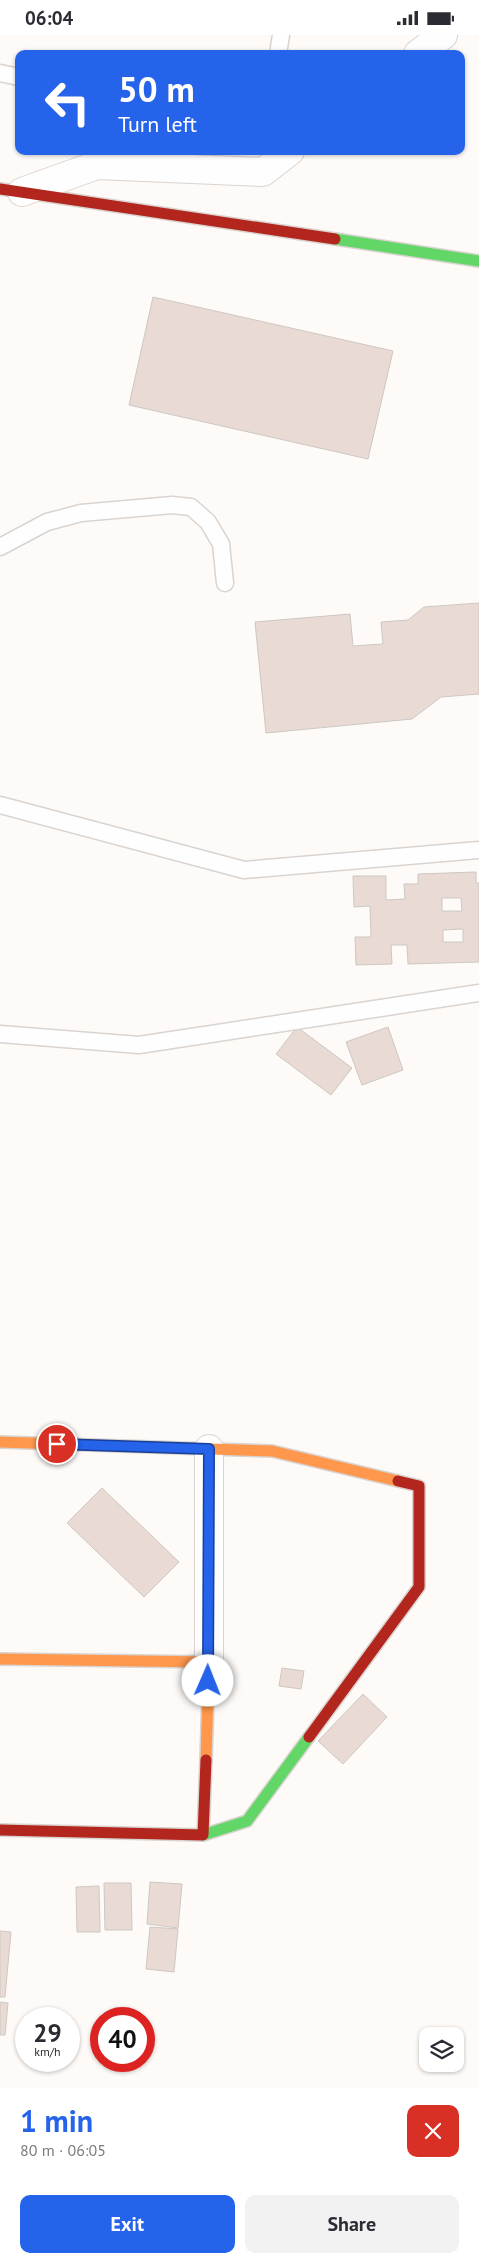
<!DOCTYPE html>
<html lang="en">
<head>
<meta charset="utf-8">
<style>
	body { margin:0; font-family:"PT Sans",sans-serif; background:#f2f2f3; color:#2b2b33; height:100vh; display:flex; flex-direction:column; font-size:19px; white-space:nowrap }
	* { box-sizing:border-box; margin:0 }
	p { font-size:16px; color:#7c7c81 }
	.icon { flex:none; width:28px; height:28px; fill:none; stroke:currentColor; stroke-width:2; stroke-linecap:round; stroke-linejoin:round }
	.map { position:relative; height:2053px; overflow:hidden }
	.sheet { display:flex; flex-direction:column; background:#fff; flex:1 }
	.sheet>* { flex:none }
	.guide { position:absolute; left:15px; top:15px; width:450px; height:105px; border-radius:10px; box-shadow:0 1px 4px #0004; background:#2563eb; color:#fff; overflow:hidden }
	.buttons { position:absolute; left:419px; top:1992px; display:grid; gap:10px }
	.buttons a { display:grid; place-items:center; width:45px; height:45px; border-radius:10px; background:#fff; box-shadow:0 1px 4px #0004; font-size:25px }
	.speed { position:absolute; left:15px; top:1972px; display:flex; gap:10px; font-size:25px; font-weight:700; text-align:center }
	.speed>* { display:grid; place-content:center; width:65px; height:65px; border-radius:50%; background:#fff; box-shadow:0 1px 4px #0004; line-height:1 }
	.speed small { font-size:12px; font-weight:400 }
	.speed .limit { border:8px solid #d22; background:#fff; color:#111 }
	.pin { position:absolute; display:grid; place-items:center; width:42px; height:42px; color:#fff; margin:-21px; border:2px solid #fff; border-radius:50%; box-shadow:0 1px 5px #0007 }
	.me { position:absolute; width:55px; margin:-28px; rotate:1deg; stroke-linejoin:round; filter:drop-shadow(0 0 4px #0008) }
	.turn { display:flex; align-items:center; gap:18px; height:105px; padding:0 20px; font-size:22px }
	.turn .icon { width:65px; height:65px; stroke-width:2.5 }
	.turn b { display:block; font-size:35px; line-height:42px }
	.round { display:grid; place-items:center; flex:none; width:52px; height:52px; border-radius:10px; background:#f2f2f3 }
	.overview { display:flex; align-items:center; justify-content:space-between; height:85px; padding:0 20px }
	h1 { font-size:30px; font-weight:800; line-height:38px; color:#2563eb }
	.action { display:flex; gap:10px; margin-top:auto; padding:10px 20px }
	.action a { flex:1; height:58px; border-radius:10px; background:#2563eb; color:#fff; font-size:20px; font-weight:800; line-height:58px; text-align:center }
	.action a+a { background:#f2f2f3; color:#2b2b33 }
	.status { display:flex; justify-content:space-between; align-items:center; height:35px; padding:0 25px; background:#fff; direction:ltr }
	.status svg { height:14px; fill:currentColor }
	.map>svg:first-child { display:block }
	.building { fill:#e9dbd3; stroke:#cdc7c4; fill-rule:evenodd }
	.lines { fill:none; stroke-linecap:round; stroke-linejoin:round }
	.lane-casing { stroke:#d9d4d0; stroke-width:19 }
	.street-casing { stroke:#d9d4d0; stroke-width:30 }
	.fast-casing { stroke:#d9d4d0; stroke-width:14 }
	.slow-casing { stroke:#d9d4d0; stroke-width:14 }
	.jam-casing { stroke:#d9d4d0; stroke-width:14 }
	.lane { stroke:#fffefe; stroke-width:16 }
	.street { stroke:#fffefe; stroke-width:28 }
	.fast { stroke:#63d668; stroke-width:11 }
	.slow { stroke:#ff974d; stroke-width:11 }
	.jam { stroke:#b3261e; stroke-width:11 }
	.route-casing { stroke:#184099; stroke-width:12 }
	.route { stroke:#2563eb; stroke-width:9 }
</style>
</head>
<body>
<div class="status"><b>06:04</b><svg viewBox="0 0 49 12"><path d="M0 12V9h3v3zM5 12V6h3v6zM10 12V3h3v9zM15 12V0h3v12zM26 1h20v11H26zM47 4h2v5h-2z"/></svg></div>
<div class="map">
<svg width="479" height="2053" viewBox="0 0 479 2053">
	<rect width="100%" height="100%" fill="#fdfaf8"/>
	<!-- building -->
	<g class="building">
		<path d="M 153,262 L 393,316 L 368,424 L 129,370 Z"/>
		<path d="M 479,568 L 479,659 L 441,662 L 412,684 L 266,698 L 255,587 L 350,579 L 353,611 L 383,609 L 381,587 L 408,585 L 424,572 Z"/>
		<path d="M 476,837 L 476,848 L 479,848 L 479,927 L 408,929 L 407,910 L 391,910 L 392,929 L 356,930 L 355,902 L 371,902 L 370,871 L 354,872 L 353,841 L 386,841 L 386,865 L 405,864 L 404,849 L 418,849 L 418,839 ZM 442,863 L 461,863 L 462,876 L 442,876 ZM 463,894 L 463,907 L 443,907 L 443,895 Z"/>
		<path d="M 297,992 L 352,1033 L 331,1060 L 276,1019 Z"/>
		<path d="M 388,992 L 403,1035 L 362,1050 L 346,1007 Z"/>
		<path d="M 102,1453 L 179,1527 L 144,1562 L 67,1488 Z"/>
		<path d="M 282,1633 L 304,1636 L 301,1654 L 279,1651 Z"/>
		<path d="M 363,1659 L 387,1682 L 343,1729 L 318,1706 Z"/>
		<path d="M 150,1847 L 182,1849 L 178,1893 L 147,1889 Z"/>
		<path d="M 104,1848 L 131,1848 L 132,1895 L 105,1895 Z"/>
		<path d="M 99,1851 L 100,1897 L 77,1897 L 76,1852 Z"/>
		<path d="M 150,1892 L 178,1894 L 174,1937 L 146,1934 Z"/>
		<path d="M 0,1896 L 11,1897 L 5,1962 L 0,1962 Z"/>
		<path d="M 0,1967 L 8,1968 L 5,2000 L 0,2000 Z"/>
	</g>
	<g class="lines">
		<defs>
			<g id="lane">
				<path d="M 278,19 L 281,0"/>
				<path d="M 0,38 L 19,42"/>
				<path d="M 0,512 L 47,487 L 81,478 L 172,470 L 191,472 L 208,487 L 221,509 L 225,548"/>
				<path d="M 0,770 L 244,835 L 479,815"/>
				<path d="M 0,999 L 139,1010 L 479,958"/>
			</g>
			<g id="street">
				<path d="M 418,19 L 443,0"/>
				<path d="M 22,157 L 97,130 L 263,137 L 290,116"/>
				<path d="M 209,1627 L 209,1414"/>
			</g>
			<g id="fast">
				<path d="M 335,204 L 479,226"/>
				<path d="M 203,1800 L 247,1786 L 309,1702"/>
			</g>
			<g id="slow">
				<path d="M 0,1407 L 272,1416 L 398,1446"/>
				<path d="M 0,1624 L 209,1627 L 206,1725"/>
			</g>
			<g id="jam">
				<path d="M 0,154 L 335,204"/>
				<path d="M 309,1702 L 419,1552 L 419,1451 L 398,1446"/>
				<path d="M 0,1795 L 203,1800 L 206,1725"/>
			</g>
		</defs>
		<!-- lane casing -->
		<use href="#lane" class="lane-casing"/>
		<!-- street casing -->
		<use href="#street" class="street-casing"/>
		<!-- fast casing -->
		<use href="#fast" class="fast-casing"/>
		<!-- slow casing -->
		<use href="#slow" class="slow-casing"/>
		<!-- jam casing -->
		<use href="#jam" class="jam-casing"/>
		<!-- lane -->
		<use href="#lane" class="lane"/>
		<!-- street -->
		<use href="#street" class="street"/>
		<!-- fast -->
		<use href="#fast" class="fast"/>
		<!-- slow -->
		<use href="#slow" class="slow"/>
		<!-- jam -->
		<use href="#jam" class="jam"/>
	</g>
	<g class="lines">
		<defs>
			<path id="route" d="M 57,1409 L 209,1414 L 208,1646"/>
		</defs>
		<!-- route casing -->
		<use href="#route" class="route-casing"/>
		<!-- route -->
		<use href="#route" class="route"/>
	</g>
</svg>
<div class="buttons">
<a><svg class="icon" aria-label="layers" viewBox="0 0 24 24"><path d="M12 4l9 5-9 5-9-5zM3 14l9 5 9-5"/></svg></a>
</div>
<div class="speed"><div>29<small>km/h</small></div><div class="limit">40</div></div>
<div class="pin" style="left:57px;top:1409px;background:#d93025"><svg class="icon" aria-label="arrive" viewBox="0 0 24 24"><path d="M6 21V4h12l-3 4 3 4H6"/></svg></div>
<svg class="me" style="left:208px;top:1646px" viewBox="-20 -20 40 40"><circle r="19" fill="#fff"/><path d="M0-13L10 11 0 6-10 11z" fill="#2563eb"/></svg>
<div class="guide">
<div class="turn"><svg class="icon" aria-label="left" viewBox="0 0 24 24"><path d="M17 20v-9H6M10 6l-5 5 5 5"/></svg><div><b>50 m</b>Turn left</div></div>
</div>
</div>
<section class="sheet">
<div class="overview"><div><h1>1 min</h1><p>80 m · 06:05</p></div><a class="round" style="background:#d93025;color:#fff"><svg class="icon" aria-label="close" viewBox="0 0 24 24"><path d="M6 6l12 12M18 6L6 18"/></svg></a></div>
<div class="action"><a>Exit</a><a>Share</a></div>
</section>
</body>
</html>
